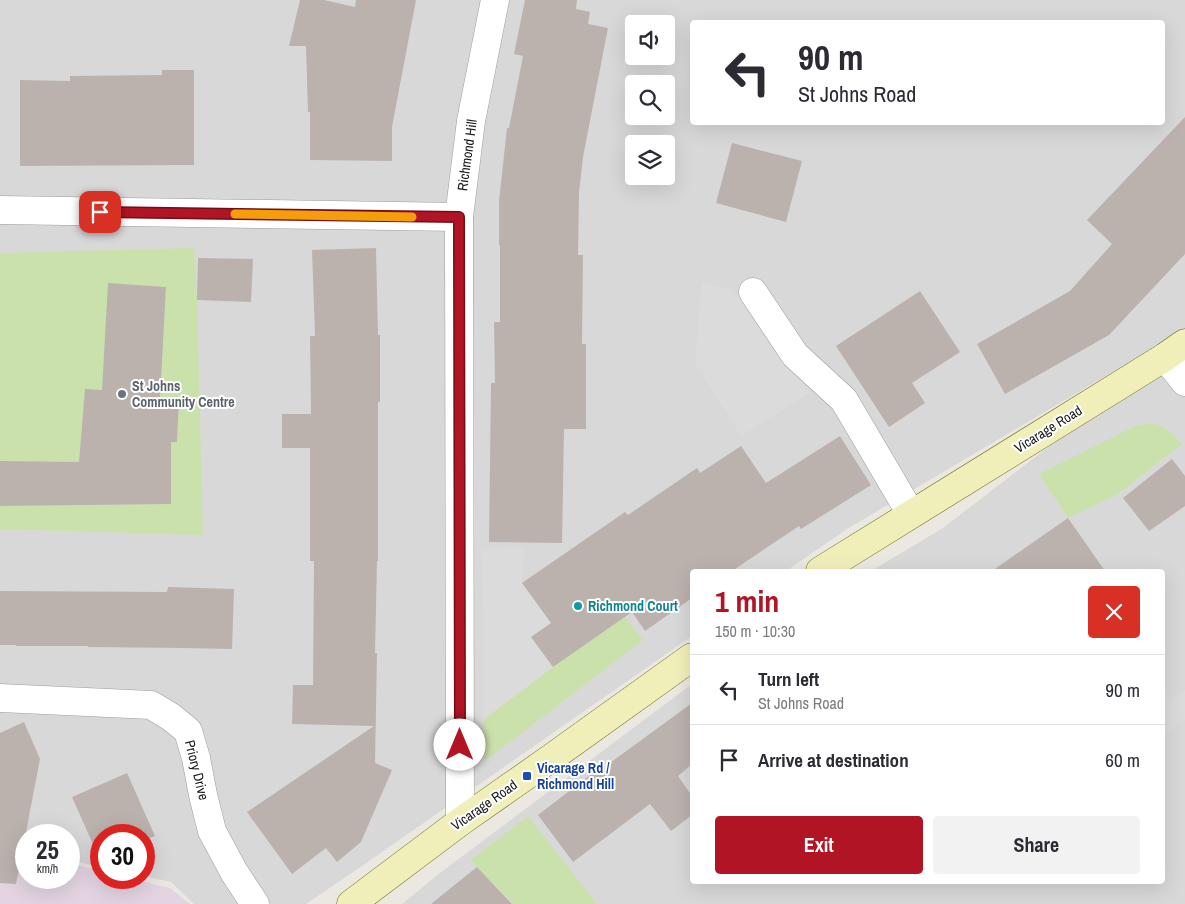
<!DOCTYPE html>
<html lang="en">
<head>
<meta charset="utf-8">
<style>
	body { margin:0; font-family:"Archivo Narrow",sans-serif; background:#f2f2f3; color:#2b2b33; height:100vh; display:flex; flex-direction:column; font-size:19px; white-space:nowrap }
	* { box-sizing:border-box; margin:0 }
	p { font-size:16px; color:#7c7c81 }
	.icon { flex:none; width:28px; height:28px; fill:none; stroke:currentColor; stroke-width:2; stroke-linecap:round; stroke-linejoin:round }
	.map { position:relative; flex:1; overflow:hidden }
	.sheet { position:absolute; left:690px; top:569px; width:475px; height:315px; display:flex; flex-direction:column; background:#fff; border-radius:5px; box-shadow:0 5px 20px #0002 }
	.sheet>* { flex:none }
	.hud { position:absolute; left:690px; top:20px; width:475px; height:105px; border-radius:5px; box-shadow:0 5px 20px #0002; background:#fff; color:#2b2b33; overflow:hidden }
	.tools { position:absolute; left:625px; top:15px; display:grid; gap:10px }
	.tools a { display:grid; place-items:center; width:50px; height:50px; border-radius:5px; background:#fff; box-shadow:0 5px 20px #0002; font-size:25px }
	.speed { position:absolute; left:15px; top:824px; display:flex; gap:10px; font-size:25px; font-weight:700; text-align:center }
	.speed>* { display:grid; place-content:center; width:65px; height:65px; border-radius:50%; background:#fff; box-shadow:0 5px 20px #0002; line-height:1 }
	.speed small { font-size:12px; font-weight:400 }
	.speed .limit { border:8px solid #d22; background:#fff; color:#111 }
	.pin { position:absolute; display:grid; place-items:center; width:42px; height:42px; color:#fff; margin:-21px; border-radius:10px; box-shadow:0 2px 8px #0006 }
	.me { position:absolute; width:55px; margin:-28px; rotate:0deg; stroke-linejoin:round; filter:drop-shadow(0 0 4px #0008) }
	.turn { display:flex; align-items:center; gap:18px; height:105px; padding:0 25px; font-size:22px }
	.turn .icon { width:65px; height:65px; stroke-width:2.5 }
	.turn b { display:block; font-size:35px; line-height:42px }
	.round { display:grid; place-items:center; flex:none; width:52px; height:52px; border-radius:5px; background:#f2f2f3 }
	.overview { display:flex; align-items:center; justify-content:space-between; height:85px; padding:0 25px }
	h1 { font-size:30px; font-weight:700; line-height:38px; color:#b11424 }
	.action { display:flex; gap:10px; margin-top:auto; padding:10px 25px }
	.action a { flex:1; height:58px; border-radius:5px; background:#b11424; color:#fff; font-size:20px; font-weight:700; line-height:58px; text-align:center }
	.action a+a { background:#f2f2f3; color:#2b2b33 }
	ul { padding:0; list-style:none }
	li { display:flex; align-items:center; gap:15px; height:70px; padding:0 25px; border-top:1px solid #e1e1e2 }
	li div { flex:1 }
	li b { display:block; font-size:19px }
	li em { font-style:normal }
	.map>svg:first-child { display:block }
	.residential { fill:#d9d8d8; fill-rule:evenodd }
	.industrial { fill:#e4d4e2 }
	.grass { fill:#cbe1ab }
	.parking { fill:#dbdbdb }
	.building { fill:#bbb2ae }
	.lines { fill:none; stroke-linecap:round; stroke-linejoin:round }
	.minor-casing { stroke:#9c9c9c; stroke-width:29 }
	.secondary-casing { stroke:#63640f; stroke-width:29 }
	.minor { stroke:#fff; stroke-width:28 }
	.secondary { stroke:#f1efb9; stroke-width:28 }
	.route-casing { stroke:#730d17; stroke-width:12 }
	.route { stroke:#b11424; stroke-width:9 }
	.slow { stroke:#f59e0b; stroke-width:9 }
	.worship-dot { fill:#6b7280; stroke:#fff; stroke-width:2 }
	.culture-dot { fill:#0f9aa8; stroke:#fff; stroke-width:2 }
	.transit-dot { fill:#1a4fb4; stroke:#fff; stroke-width:2 }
	.labels { text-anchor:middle; stroke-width:4; stroke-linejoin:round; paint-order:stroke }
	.street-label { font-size:14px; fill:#1b1b1b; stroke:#fff }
	.worship-label { font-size:14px; font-weight:bold; fill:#5b616d; stroke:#fff; text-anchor:start }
	.culture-label { font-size:14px; font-weight:bold; fill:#0d838f; stroke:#fff; text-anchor:start }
	.transit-label { font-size:14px; font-weight:bold; fill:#164399; stroke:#fff; text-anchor:start }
</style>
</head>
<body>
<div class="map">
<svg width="1185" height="904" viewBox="0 0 1185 904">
	<rect width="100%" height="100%" fill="#ebe7e1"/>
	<!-- residential -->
	<g class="residential">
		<path d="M 0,0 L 1185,0 L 1185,329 L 847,529 L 786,571 L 692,571 L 692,636 L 362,866 L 306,904 L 194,904 L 171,882 L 144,876 L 144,835 L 101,835 L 101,867 L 69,860 L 69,835 L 26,835 L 26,850 L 0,844 ZM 692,22 L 1162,22 L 1162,122 L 692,122 ZM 634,24 L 666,24 L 666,56 L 634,56 ZM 634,84 L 666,84 L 666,116 L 634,116 ZM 634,144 L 666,144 L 666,176 L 634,176 Z"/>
		<path d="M 1165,357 L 1185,382 L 1185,904 L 402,904 L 440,873 L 692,684 L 692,881 L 1162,881 L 1162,571 L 871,571 L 943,528 Z"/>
	</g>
	<!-- industrial -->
	<path class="industrial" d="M 0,846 L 26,853 L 26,878 L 69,878 L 69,863 L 101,871 L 101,878 L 128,878 L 170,888 L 190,904 L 0,904 Z"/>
	<!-- grass -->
	<g class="grass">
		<path d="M 194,248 L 197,300 L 203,535 L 0,529 L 0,506 L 171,504 L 171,459 L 139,440 L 177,442 L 179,399 L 160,398 L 166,287 L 109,283 L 102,390 L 85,389 L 79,462 L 0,461 L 0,253 Z"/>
		<path d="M 1150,423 L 1165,427 L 1182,444 L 1118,494 L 1068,518 L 1039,474 L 1135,426 Z"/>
		<path d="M 625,617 L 643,640 L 485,761 L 484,719 L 553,667 Z"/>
		<path d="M 528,816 L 597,904 L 514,904 L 470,860 Z"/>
	</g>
	<!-- parking -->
	<g class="parking">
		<path d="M 702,282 L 734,291 L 811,392 L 741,436 L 695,363 Z"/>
		<path d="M 524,547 L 522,583 L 551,623 L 532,637 L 553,667 L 484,719 L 484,624 L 481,549 Z"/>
		<path d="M 1162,689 L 1172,700 L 1185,690 L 1185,719 L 1163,737 Z"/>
	</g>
	<!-- building -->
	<g class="building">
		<path d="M 300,0 L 324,0 L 355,7 L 356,0 L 416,0 L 392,127 L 392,161 L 310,160 L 310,112 L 308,112 L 306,46 L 289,46 Z"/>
		<path d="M 525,0 L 577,0 L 576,9 L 590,12 L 588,24 L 608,28 L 583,157 L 579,192 L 578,255 L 583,255 L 582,344 L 586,344 L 586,429 L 564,429 L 562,543 L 489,542 L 491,383 L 495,383 L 494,322 L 500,322 L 500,245 L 499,245 L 499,201 L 507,128 L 509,128 L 523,56 L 514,54 Z"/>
		<path d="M 162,70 L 194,70 L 194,165 L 20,166 L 20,80 L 70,81 L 70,76 L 162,75 Z"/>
		<path d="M 1185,117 L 1185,254 L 1109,335 L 1005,394 L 977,344 L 1070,291 L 1112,244 L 1087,220 Z"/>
		<path d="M 732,143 L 802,161 L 786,222 L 716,203 Z"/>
		<path d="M 376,248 L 378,335 L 380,335 L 380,402 L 378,402 L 378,561 L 377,561 L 375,653 L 377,653 L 375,763 L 392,770 L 361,842 L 337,862 L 326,848 L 292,874 L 247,812 L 374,726 L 292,724 L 293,685 L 313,685 L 314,561 L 310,561 L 310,448 L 282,448 L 282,414 L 311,414 L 310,336 L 315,336 L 312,250 Z"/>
		<path d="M 198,258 L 253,259 L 251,302 L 197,300 Z"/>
		<path d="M 108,283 L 166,287 L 160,398 L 179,399 L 177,442 L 171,442 L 171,504 L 0,506 L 0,461 L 79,462 L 85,389 L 102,390 Z"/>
		<path d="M 920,291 L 960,352 L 912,383 L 925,403 L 889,427 L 836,346 Z"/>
		<path d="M 840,436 L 871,485 L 801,529 L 799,526 L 732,571 L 692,571 L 692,598 L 645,631 L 632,612 L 553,667 L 531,637 L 551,623 L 522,583 L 625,512 L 628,515 L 697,468 L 700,473 L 741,446 L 766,483 Z"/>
		<path d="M 1172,459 L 1185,476 L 1185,506 L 1149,531 L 1123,498 Z"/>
		<path d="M 1068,518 L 1105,571 L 992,571 Z"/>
		<path d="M 168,587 L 234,589 L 232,649 L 184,648 L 88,647 L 88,646 L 16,646 L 16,645 L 0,645 L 0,591 L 167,592 Z"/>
		<path d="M 692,703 L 692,764 L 678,776 L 692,796 L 692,815 L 671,831 L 650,804 L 573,862 L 538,815 L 598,769 L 599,771 Z"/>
		<path d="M 24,722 L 40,759 L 16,884 L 0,883 L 0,733 Z"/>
		<path d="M 127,773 L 155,836 L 144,840 L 144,835 L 101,835 L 101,859 L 100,860 L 72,797 Z"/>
		<path d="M 477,867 L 512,904 L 431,904 Z"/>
	</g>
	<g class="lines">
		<defs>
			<g id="minor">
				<path d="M 0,210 L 459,217"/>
				<path d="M 753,292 L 795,355 L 844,400 L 911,514"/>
				<path d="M 1165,357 L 1185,382"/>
				<path d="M 0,698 L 151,705 L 171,717 L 188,731 L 196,758 L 203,795 L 212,831 L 234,872 L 255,904"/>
				<path d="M 460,822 L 459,217 L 471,121 L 495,0"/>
			</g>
			<g id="secondary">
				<path d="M 820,571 L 1165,357 L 1185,343"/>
				<path d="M 351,904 L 460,822 L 547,761 L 692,657"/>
			</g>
		</defs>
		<!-- minor casing -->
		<use href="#minor" class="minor-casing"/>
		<!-- secondary casing -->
		<use href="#secondary" class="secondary-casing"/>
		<!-- minor -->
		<use href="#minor" class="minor"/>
		<!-- secondary -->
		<use href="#secondary" class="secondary"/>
	</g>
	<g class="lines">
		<defs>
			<path id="route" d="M 100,212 L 459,217 L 460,745"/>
		</defs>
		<!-- route casing -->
		<use href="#route" class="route-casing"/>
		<!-- route -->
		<use href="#route" class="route"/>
		<!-- slow -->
		<path class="slow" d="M 235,214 L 412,217"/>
	</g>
	<!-- markers -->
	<circle class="worship-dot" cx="122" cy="394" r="5"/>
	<circle class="culture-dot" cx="578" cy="606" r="5"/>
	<rect class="transit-dot" x="522" y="771" width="10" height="10" rx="2.5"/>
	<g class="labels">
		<!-- street labels -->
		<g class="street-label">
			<text transform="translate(467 155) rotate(-82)" y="5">Richmond Hill</text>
			<text transform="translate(1048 429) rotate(-32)" y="5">Vicarage Road</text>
			<text transform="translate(197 770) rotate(76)" y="5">Priory Drive</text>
			<text transform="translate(484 805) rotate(-35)" y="5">Vicarage Road</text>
		</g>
		<!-- worship labels -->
		<g class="worship-label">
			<text x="132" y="391">St Johns<tspan x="132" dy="16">Community Centre</tspan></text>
		</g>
		<!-- culture labels -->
		<g class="culture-label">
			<text x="588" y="611">Richmond Court</text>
		</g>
		<!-- transit labels -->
		<g class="transit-label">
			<text x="537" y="773">Vicarage Rd /<tspan x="537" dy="16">Richmond Hill</tspan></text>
		</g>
	</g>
</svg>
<div class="tools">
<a><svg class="icon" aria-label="sound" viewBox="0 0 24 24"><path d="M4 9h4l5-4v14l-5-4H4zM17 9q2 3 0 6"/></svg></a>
<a><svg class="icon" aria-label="search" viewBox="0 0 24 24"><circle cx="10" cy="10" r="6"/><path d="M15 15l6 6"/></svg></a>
<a><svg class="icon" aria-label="layers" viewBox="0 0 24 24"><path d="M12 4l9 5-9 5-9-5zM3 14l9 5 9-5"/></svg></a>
</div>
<div class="speed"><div>25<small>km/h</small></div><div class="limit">30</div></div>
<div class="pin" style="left:100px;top:212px;background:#d93025"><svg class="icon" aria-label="arrive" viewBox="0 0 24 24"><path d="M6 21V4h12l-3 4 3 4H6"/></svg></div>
<svg class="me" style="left:460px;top:745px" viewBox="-20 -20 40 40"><circle r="19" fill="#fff"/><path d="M0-13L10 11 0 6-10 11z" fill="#b11424"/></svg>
<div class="hud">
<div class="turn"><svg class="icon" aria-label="left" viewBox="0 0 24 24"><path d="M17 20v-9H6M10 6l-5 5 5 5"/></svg><div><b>90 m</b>St Johns Road</div></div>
</div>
<section class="sheet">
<div class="overview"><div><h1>1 min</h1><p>150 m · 10:30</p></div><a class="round" style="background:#d93025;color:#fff"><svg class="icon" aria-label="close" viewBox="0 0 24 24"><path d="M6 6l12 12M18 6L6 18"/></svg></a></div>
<ul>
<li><svg class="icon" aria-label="left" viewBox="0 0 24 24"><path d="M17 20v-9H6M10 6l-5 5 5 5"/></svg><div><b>Turn left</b><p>St Johns Road</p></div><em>90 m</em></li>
<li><svg class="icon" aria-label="arrive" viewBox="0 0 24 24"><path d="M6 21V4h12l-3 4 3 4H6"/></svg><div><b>Arrive at destination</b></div><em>60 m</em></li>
</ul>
<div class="action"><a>Exit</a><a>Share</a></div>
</section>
</div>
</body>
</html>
